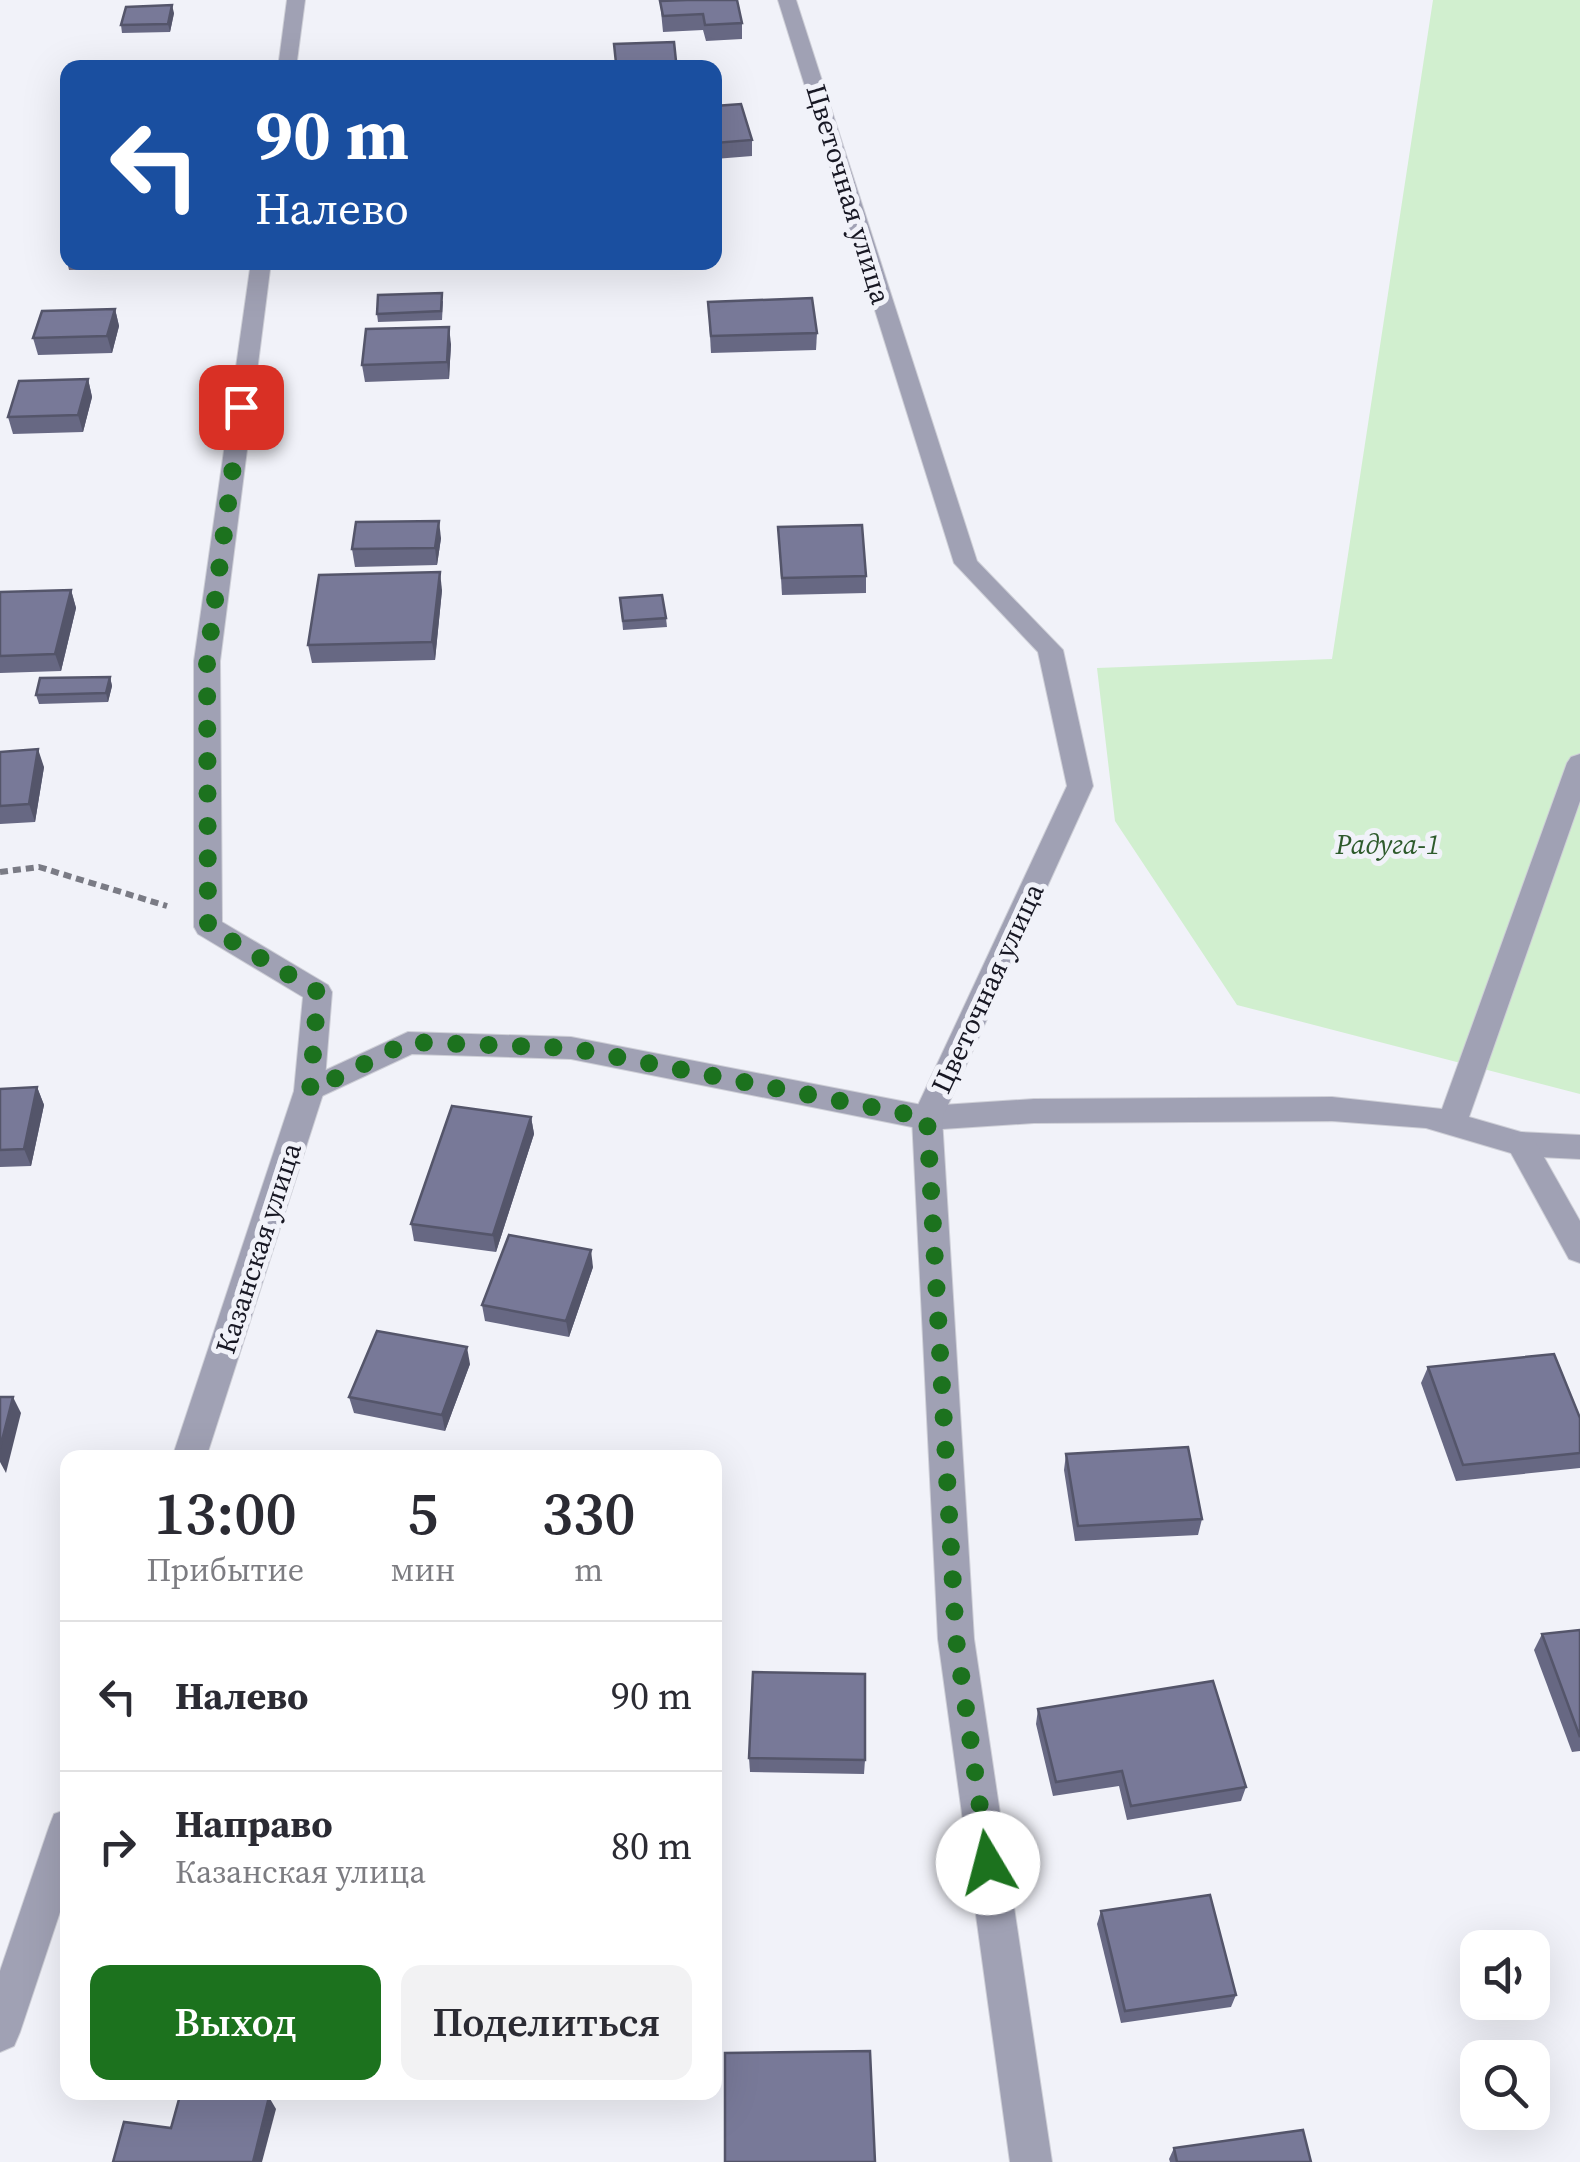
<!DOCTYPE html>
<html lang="ru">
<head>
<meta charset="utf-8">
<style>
	body { margin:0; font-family:"Source Serif 4",serif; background:#f2f2f3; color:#2b2b33; height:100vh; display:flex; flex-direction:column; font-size:38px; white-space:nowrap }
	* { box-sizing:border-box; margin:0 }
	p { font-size:32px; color:#7c7c81 }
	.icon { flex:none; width:55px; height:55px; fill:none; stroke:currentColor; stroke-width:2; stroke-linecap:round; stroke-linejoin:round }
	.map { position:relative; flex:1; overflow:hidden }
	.panel { position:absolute; left:60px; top:1450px; width:662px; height:650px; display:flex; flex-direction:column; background:#fff; border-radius:20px; box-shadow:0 10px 40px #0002 }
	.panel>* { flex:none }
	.guide { position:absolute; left:60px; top:60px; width:662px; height:210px; border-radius:20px; box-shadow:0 10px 40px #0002; background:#1a4fa0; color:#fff; overflow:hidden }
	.buttons { position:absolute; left:1460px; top:1930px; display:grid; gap:20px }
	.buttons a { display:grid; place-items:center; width:90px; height:90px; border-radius:20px; background:#fff; box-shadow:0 10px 40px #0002; font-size:50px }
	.pin { position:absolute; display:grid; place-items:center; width:85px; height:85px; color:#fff; margin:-42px; border-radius:20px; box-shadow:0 5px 15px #0006 }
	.me { position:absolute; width:110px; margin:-55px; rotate:352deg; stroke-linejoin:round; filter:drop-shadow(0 0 8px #0008) }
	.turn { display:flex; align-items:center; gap:35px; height:210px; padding:0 30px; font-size:45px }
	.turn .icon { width:130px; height:130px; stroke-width:2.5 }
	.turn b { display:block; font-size:70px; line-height:85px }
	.eta { display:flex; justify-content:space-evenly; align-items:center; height:170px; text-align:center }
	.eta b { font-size:60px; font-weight:600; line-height:70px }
	.action { display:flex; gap:20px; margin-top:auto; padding:20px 30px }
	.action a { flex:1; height:115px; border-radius:20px; background:#1c721e; color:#fff; font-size:40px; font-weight:600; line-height:115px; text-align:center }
	.action a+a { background:#f2f2f3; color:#2b2b33 }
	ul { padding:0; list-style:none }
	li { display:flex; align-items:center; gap:30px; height:150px; padding:0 30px; border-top:2px solid #e1e1e2 }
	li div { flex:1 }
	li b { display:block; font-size:38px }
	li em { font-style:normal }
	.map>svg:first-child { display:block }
	.green { fill:#d1efcf }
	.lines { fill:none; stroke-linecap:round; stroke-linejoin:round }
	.lane-casing { stroke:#cecfd7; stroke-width:2 }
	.street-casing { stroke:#cecfd7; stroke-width:2 }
	.path { stroke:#7a7b85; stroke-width:6; stroke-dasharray:8 5; stroke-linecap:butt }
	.lane { fill:#a0a1b4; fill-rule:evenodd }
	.street { fill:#a0a1b4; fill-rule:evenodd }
	.wall { fill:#676883 }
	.shaded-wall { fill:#54556a }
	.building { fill:#787998; stroke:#54556a; stroke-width:2.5 }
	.route { stroke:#1c721e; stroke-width:18; stroke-dasharray:0 32.4 }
	.labels { text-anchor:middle; stroke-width:10; stroke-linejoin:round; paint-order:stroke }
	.street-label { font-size:28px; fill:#181824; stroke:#f1f2f9 }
	.park-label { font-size:28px; font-style:italic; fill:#2e5b2c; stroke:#f1f2f9 }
</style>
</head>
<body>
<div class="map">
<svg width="1580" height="2162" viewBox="0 0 1580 2162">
	<rect width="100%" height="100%" fill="#f1f2f9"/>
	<!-- green -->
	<path class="green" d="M 1433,0 L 1580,0 L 1580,1094 L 1237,1005 L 1115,821 L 1097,668 L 1332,659 Z"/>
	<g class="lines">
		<defs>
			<path id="lane" d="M 1580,754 L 1580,801 L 1469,1117 L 1521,1132 L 1580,1135 L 1580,1159 L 1521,1156 L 1426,1128 L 1332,1121 L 1034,1123 L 927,1130 L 571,1059 L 412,1054 L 309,1102 L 298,1099 L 294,1091 L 298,1083 L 408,1032 L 571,1037 L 927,1106 L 1034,1099 L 1332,1097 L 1442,1109 L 1567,763 L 1571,757 Z"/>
			<g id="street">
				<path d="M 287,0 L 305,0 L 296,68 L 278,68 Z"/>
				<path d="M 778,0 L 796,0 L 977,561 L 1063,650 L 1093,786 L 942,1118 L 974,1639 L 1052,2162 L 1010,2162 L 938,1639 L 912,1118 L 1067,786 L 1038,652 L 954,563 Z"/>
				<path d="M 251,262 L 271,262 L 220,661 L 222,922 L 328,985 L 332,992 L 324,1091 L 206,1458 L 172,1458 L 294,1091 L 303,997 L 198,934 L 194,927 L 194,661 Z"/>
				<path d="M 1521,1132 L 1532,1136 L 1580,1221 L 1580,1263 L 1569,1259 L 1506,1144 L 1510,1136 Z"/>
				<path d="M 68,1809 L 68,1888 L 20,2032 L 14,2046 L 0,2052 L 0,1971 L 49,1827 L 54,1814 Z"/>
			</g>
		</defs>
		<!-- lane casing -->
		<use href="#lane" class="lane-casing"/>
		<!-- street casing -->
		<use href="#street" class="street-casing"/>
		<!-- path -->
		<path class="path" d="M 0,872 L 39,867 L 167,906"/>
		<!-- lane -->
		<use href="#lane" class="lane"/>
		<!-- street -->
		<use href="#street" class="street"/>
	</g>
	<!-- wall -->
	<g class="wall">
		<path d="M 660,1 L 742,23 L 742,39 L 706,41 L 703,30 L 663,32 Z"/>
		<path d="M 174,13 L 170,32 L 122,33 L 121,25 Z"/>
		<path d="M 674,42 L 676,68 L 616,68 L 614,44 Z"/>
		<path d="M 715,106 L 752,140 L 752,156 L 715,159 Z"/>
		<path d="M 68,246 L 68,262 L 155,262 L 154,269 L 69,270 L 65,253 Z"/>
		<path d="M 443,301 L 442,320 L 378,322 L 377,314 Z"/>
		<path d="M 708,302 L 817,333 L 816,350 L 711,353 Z"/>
		<path d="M 115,309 L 119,326 L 112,353 L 38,355 L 33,338 Z"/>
		<path d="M 451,344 L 449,379 L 365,382 L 362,365 Z"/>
		<path d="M 88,379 L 92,397 L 83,432 L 13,434 L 8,417 Z"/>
		<path d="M 778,527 L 866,576 L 866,593 L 782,595 Z"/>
		<path d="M 441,538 L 437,565 L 355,567 L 352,549 Z"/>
		<path d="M 71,590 L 76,608 L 61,671 L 0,673 L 0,592 Z"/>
		<path d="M 442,590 L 435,660 L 312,663 L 308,645 Z"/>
		<path d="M 620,598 L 666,618 L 667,627 L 623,630 Z"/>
		<path d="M 110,677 L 112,686 L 108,702 L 39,704 L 36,695 Z"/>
		<path d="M 0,752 L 44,767 L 35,822 L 0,824 Z"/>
		<path d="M 37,1087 L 44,1105 L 31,1166 L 0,1167 L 0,1089 Z"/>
		<path d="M 531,1117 L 534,1134 L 496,1252 L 414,1241 L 411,1224 Z"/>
		<path d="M 593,1267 L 569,1337 L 485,1321 L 482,1305 Z"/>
		<path d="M 470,1364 L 445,1431 L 354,1413 L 349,1397 Z"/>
		<path d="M 1428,1367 L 1580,1418 L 1580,1468 L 1456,1481 L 1421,1383 Z"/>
		<path d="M 1066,1454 L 1202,1519 L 1198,1535 L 1075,1541 L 1064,1470 Z"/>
		<path d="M 1580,1630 L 1580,1751 L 1572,1752 L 1534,1650 L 1542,1634 Z"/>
		<path d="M 1038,1709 L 1246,1787 L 1241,1801 L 1127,1820 L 1119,1786 L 1053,1796 L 1036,1724 Z"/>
		<path d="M 749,1758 L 865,1760 L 864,1774 L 750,1772 Z"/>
		<path d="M 1101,1911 L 1236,1995 L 1231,2007 L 1121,2023 L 1097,1924 Z"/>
		<path d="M 1174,2148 L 1311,2162 L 1170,2162 L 1169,2159 Z"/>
	</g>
	<!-- shaded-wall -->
	<g class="shaded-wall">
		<path d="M 172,5 L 174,13 L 170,32 L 168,24 Z"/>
		<path d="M 115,309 L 119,326 L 112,353 L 107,336 Z"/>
		<path d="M 449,327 L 451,344 L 449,379 L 447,362 Z"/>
		<path d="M 88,379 L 92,397 L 83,432 L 78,415 Z"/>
		<path d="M 439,521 L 441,538 L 437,565 L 435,548 Z"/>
		<path d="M 440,572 L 442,590 L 435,660 L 432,642 Z"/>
		<path d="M 71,590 L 76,608 L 61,671 L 55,654 Z"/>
		<path d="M 110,677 L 112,686 L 108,702 L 106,693 Z"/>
		<path d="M 38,749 L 44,767 L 35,822 L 29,804 Z"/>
		<path d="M 37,1087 L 44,1105 L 31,1166 L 24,1149 Z"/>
		<path d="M 531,1117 L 534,1134 L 496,1252 L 493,1235 Z"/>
		<path d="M 591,1250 L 593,1267 L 569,1337 L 566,1321 Z"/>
		<path d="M 467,1347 L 470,1364 L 445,1431 L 442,1415 Z"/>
		<path d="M 13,1397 L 21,1413 L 6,1473 L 0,1462 L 0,1448 Z"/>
		<path d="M 269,2097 L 276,2109 L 262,2162 L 253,2162 Z"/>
	</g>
	<!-- building -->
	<g class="building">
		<path d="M 687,0 L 737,0 L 742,23 L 705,25 L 703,14 L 663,16 L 660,1 Z"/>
		<path d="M 172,5 L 168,24 L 121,25 L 126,7 Z"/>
		<path d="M 674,42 L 676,61 L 616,63 L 614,44 Z"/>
		<path d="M 741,104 L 752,140 L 715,143 L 715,106 Z"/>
		<path d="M 442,293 L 441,311 L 377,314 L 378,295 Z"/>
		<path d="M 812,298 L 817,333 L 711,336 L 708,302 Z"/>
		<path d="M 115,309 L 107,336 L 33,338 L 42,311 Z"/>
		<path d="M 449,327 L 447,362 L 362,365 L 366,329 Z"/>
		<path d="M 88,379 L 78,415 L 8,417 L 19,381 Z"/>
		<path d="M 439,521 L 435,548 L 352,549 L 356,522 Z"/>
		<path d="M 862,525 L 866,576 L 782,578 L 778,527 Z"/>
		<path d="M 440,572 L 432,642 L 308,645 L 319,575 Z"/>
		<path d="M 71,590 L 55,654 L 0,656 L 0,592 Z"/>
		<path d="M 662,595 L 666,618 L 623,621 L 620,598 Z"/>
		<path d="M 110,677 L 106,693 L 36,695 L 40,678 Z"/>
		<path d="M 38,749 L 29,804 L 0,806 L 0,752 Z"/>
		<path d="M 37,1087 L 24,1149 L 0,1150 L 0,1089 Z"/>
		<path d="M 452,1106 L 531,1117 L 493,1235 L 411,1224 Z"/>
		<path d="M 509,1235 L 591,1250 L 566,1321 L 482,1305 Z"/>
		<path d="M 377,1331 L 467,1347 L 442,1415 L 349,1397 Z"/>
		<path d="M 1554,1354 L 1580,1418 L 1580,1453 L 1463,1465 L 1428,1367 Z"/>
		<path d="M 0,1397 L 13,1397 L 0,1448 Z"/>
		<path d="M 1188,1447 L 1202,1519 L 1078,1526 L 1066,1454 Z"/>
		<path d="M 1580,1630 L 1580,1737 L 1542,1634 Z"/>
		<path d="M 753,1672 L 865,1674 L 865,1760 L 749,1758 Z"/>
		<path d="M 1213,1681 L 1246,1787 L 1131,1806 L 1122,1771 L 1056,1782 L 1038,1709 Z"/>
		<path d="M 1210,1895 L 1236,1995 L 1125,2011 L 1101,1911 Z"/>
		<path d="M 870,2051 L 875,2162 L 725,2162 L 725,2053 Z"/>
		<path d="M 181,2092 L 235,2092 L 269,2097 L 253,2162 L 113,2162 L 124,2122 L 171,2128 Z"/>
		<path d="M 1303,2130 L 1311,2162 L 1177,2162 L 1174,2148 Z"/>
	</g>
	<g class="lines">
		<!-- route -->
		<path class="route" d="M 241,407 L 207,660 L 208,927 L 318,992 L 310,1091 L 408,1042 L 571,1048 L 927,1118 L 956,1639 L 988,1863"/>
	</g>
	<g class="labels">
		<!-- street labels -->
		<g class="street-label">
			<text transform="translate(849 194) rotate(73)" y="10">Цветочная улица</text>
			<text transform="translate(987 988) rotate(-65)" y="10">Цветочная улица</text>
			<text transform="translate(258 1248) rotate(-72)" y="10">Казанская улица</text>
		</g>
		<!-- park labels -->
		<g class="park-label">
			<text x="1388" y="854">Радуга-1</text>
		</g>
	</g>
</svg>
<div class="buttons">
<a><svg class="icon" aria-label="sound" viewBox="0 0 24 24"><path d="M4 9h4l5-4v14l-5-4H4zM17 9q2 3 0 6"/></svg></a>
<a><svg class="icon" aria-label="search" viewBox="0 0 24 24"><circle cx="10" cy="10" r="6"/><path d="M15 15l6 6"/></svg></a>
</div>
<div class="pin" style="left:241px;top:407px;background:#d93025"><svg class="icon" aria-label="arrive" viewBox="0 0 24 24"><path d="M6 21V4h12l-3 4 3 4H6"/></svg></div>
<svg class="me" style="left:988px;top:1863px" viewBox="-20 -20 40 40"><circle r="19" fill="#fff"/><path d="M0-13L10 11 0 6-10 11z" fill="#1c721e"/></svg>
<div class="guide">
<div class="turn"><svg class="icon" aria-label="left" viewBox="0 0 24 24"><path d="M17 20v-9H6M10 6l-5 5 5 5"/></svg><div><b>90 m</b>Налево</div></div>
</div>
<section class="panel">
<div class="eta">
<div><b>13:00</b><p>Прибытие</p></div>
<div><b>5</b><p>мин</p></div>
<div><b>330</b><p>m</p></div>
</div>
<ul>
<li><svg class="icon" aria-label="left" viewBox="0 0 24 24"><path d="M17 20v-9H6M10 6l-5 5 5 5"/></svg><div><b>Налево</b></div><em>90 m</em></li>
<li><svg class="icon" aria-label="right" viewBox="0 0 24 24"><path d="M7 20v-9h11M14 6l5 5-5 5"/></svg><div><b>Направо</b><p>Казанская улица</p></div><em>80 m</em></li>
</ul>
<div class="action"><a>Выход</a><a>Поделиться</a></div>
</section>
</div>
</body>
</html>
